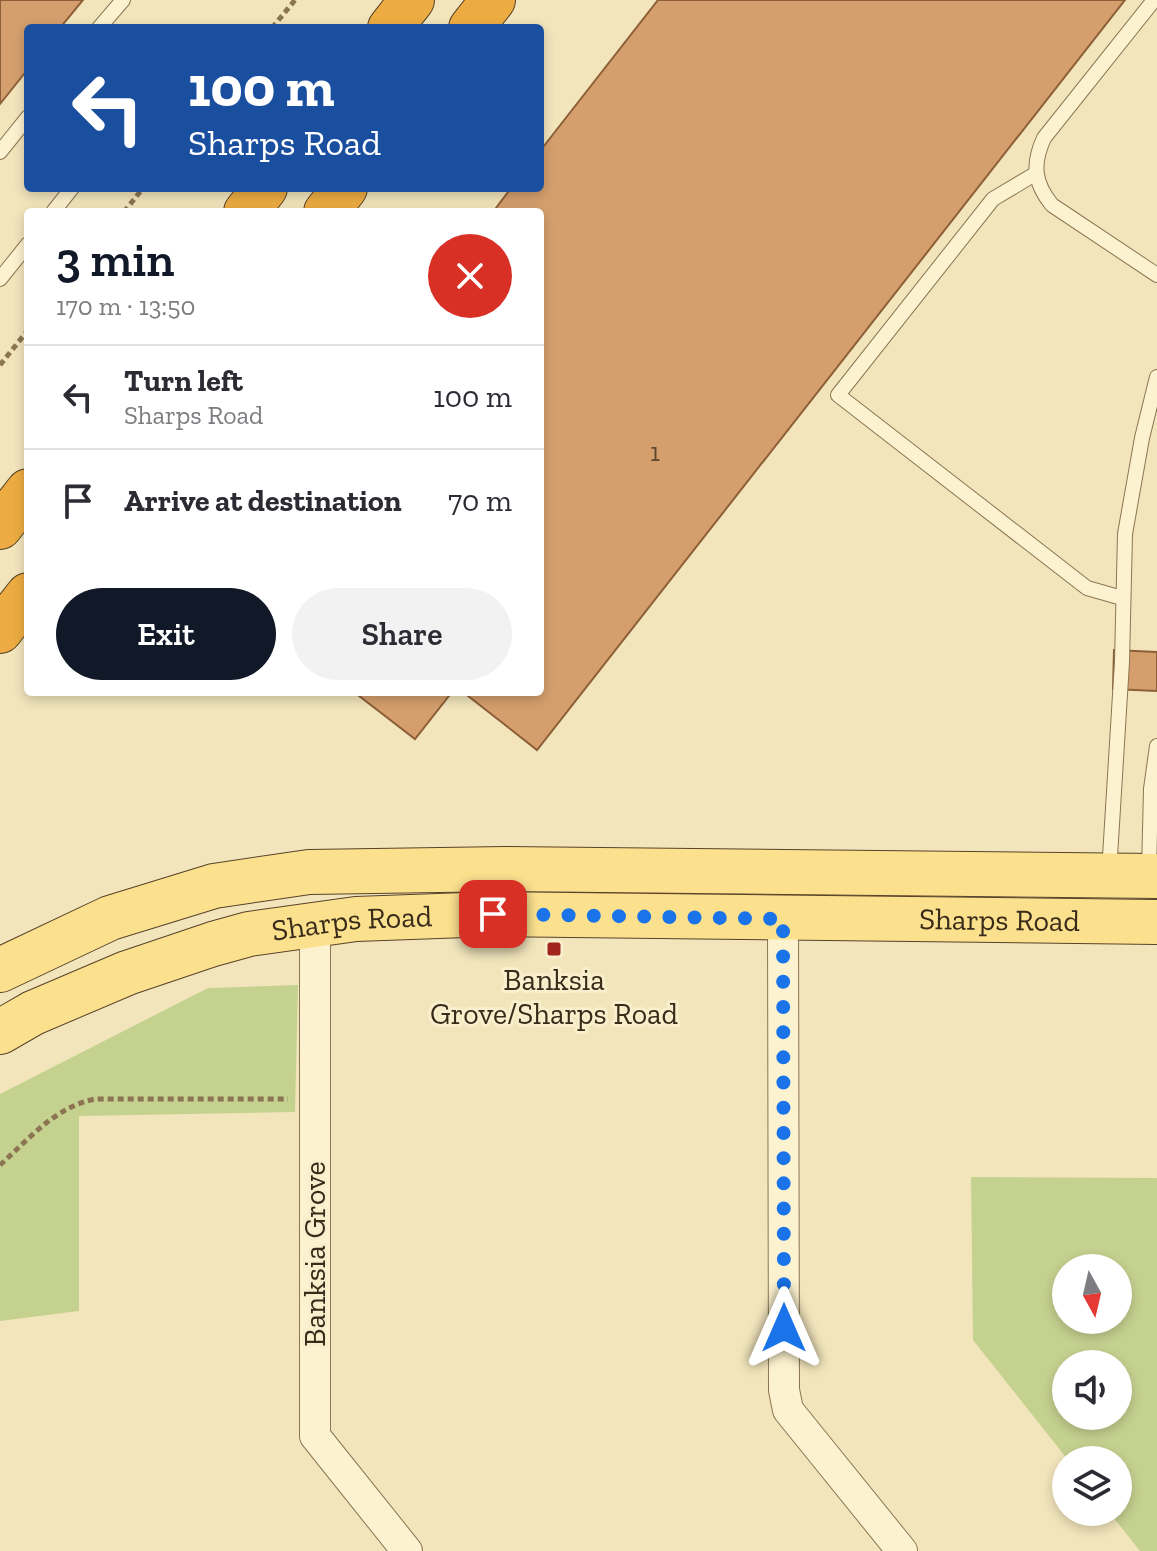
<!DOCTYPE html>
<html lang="en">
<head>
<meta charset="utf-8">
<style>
	body { margin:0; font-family:"Zilla Slab",serif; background:#f2f2f3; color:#2b2b33; height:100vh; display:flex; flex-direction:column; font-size:30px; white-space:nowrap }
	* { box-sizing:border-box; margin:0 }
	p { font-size:26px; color:#7c7c81 }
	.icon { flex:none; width:44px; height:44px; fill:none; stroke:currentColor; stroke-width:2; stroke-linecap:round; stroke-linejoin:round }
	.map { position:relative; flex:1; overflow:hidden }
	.details { position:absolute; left:24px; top:208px; width:520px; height:488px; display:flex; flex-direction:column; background:#fff; border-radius:8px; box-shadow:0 4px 12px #0003 }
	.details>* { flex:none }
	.hud { position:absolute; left:24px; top:24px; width:520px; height:168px; border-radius:8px; box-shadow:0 4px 12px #0003; background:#1a4fa0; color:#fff; overflow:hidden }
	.needle { width:52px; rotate:172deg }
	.tools { position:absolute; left:1052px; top:1254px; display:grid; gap:16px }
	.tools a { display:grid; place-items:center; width:80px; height:80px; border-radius:50%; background:#fff; box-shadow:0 4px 12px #0003; font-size:40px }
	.pin { position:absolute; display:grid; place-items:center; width:68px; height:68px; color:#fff; margin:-34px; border-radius:16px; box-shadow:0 4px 12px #0006 }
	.me { position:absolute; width:88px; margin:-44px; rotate:0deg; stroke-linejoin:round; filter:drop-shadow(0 0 6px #0008) }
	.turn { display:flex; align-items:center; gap:28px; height:168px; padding:0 32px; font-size:36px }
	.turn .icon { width:104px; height:104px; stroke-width:2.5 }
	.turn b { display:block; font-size:56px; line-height:68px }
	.round { display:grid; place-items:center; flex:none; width:84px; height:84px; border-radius:42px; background:#f2f2f3 }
	.head { display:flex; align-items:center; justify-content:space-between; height:136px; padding:0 32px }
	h1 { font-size:48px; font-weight:600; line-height:60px; color:#111827 }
	.action { display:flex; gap:16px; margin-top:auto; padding:16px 32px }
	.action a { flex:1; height:92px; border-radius:48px; background:#111827; color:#fff; font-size:32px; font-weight:600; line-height:92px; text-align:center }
	.action a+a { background:#f2f2f3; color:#2b2b33 }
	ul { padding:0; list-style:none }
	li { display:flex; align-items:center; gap:24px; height:104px; padding:0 32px; border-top:2px solid #e1e1e2 }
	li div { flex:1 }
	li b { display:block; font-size:30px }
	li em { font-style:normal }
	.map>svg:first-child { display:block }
	.green { fill:#c5d18f; fill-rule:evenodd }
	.building { fill:#d59f6d; stroke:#8d5f37; stroke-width:2 }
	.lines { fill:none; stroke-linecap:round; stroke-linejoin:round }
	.service-casing { stroke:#8b7553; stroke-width:16 }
	.minor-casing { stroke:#8b7553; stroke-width:32 }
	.primary-casing { stroke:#584229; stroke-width:46 }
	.motorway-casing { stroke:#584229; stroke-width:46 }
	.path { stroke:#8b7553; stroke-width:5; stroke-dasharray:6 4; stroke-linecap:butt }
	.service { stroke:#fcf2cf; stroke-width:14 }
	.minor { stroke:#fcf2cf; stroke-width:30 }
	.primary { stroke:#fbe08e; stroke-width:44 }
	.motorway { stroke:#ecac41; stroke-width:44 }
	.route { stroke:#1a73e8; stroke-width:14; stroke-dasharray:0 25.2 }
	.poi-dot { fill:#a1251d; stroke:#f9efcc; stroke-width:3 }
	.labels { text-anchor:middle; stroke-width:6; stroke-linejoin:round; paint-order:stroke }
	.number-label { font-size:26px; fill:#60482f }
	.street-label { font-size:30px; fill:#392b1a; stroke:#f9efcc }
	.poi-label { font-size:30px; fill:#392b1a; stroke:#f9efcc }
</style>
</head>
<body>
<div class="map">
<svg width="1157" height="1551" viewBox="0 0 1157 1551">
	<rect width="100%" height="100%" fill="#f2e5bc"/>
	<!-- green -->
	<g class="green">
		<path d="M 298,985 L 295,1112 L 79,1116 L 79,1311 L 0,1321 L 0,1094 L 208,988 Z"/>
		<path d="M 971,1177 L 1157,1178 L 1157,1551 L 1140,1551 L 1109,1512 L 1118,1512 L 1118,1460 L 1068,1460 L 973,1340 ZM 1066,1268 L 1118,1268 L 1118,1320 L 1066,1320 ZM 1066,1364 L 1118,1364 L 1118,1416 L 1066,1416 Z"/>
	</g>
	<!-- building -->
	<g class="building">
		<path d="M 0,0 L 83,0 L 60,28 L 28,28 L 28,69 L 0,104 Z"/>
		<path d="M 658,0 L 1125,0 L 537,750 L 463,692 L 540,692 L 540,212 L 493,212 L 511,188 L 540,188 L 540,151 Z"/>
		<path d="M 1114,650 L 1157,652 L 1157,691 L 1113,689 Z"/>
		<path d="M 354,692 L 452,692 L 415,739 Z"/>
	</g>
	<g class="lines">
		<defs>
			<g id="service">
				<path d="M 1154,0 L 1044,138 C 1032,164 1034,183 1052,205 L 1157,275"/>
				<path d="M 99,28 L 123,0"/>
				<path d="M 0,152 L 28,117"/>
				<path d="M 1035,174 L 993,199 L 838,395 L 1087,588 L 1122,598"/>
				<path d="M 53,212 L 72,188"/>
				<path d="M 0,279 L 28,244"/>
				<path d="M 1109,873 L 1122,662 L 1125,534 L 1142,438 L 1157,377"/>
				<path d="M 1149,873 L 1151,789 L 1157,746"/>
			</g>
			<g id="minor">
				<path d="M 783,919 L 784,1390 L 788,1410 L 902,1551"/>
				<path d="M 315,924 L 315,1436 L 407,1551"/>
			</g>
			<g id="primary">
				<path d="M 0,970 L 110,918 L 214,886 L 309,872 L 505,869 L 1157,876"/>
				<path id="s1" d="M 0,1032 L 33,1013 L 127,973 L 213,944 L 249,934 L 356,919 L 493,914 L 1157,922"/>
			</g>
			<g id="motorway">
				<path d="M 390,28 L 412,0"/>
				<path d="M 471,28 L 493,0"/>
				<path d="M 246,212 L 265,188"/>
				<path d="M 326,212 L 345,188"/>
				<path d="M 0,527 L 28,491"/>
				<path d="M 0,631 L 28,595"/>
			</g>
		</defs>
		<!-- service casing -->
		<use href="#service" class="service-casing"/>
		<!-- minor casing -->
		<use href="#minor" class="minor-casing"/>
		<!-- primary casing -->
		<use href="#primary" class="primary-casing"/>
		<!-- motorway casing -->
		<use href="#motorway" class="motorway-casing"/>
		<!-- path -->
		<g class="path">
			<path d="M 272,28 L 295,0"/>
			<path d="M 124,212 L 143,188"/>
			<path d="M 0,365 L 28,330"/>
			<path d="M 0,1165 C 29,1139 55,1107 95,1099 L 288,1099"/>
		</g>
		<!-- service -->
		<use href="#service" class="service"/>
		<!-- minor -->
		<use href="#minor" class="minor"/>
		<!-- primary -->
		<use href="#primary" class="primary"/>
		<!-- motorway -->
		<use href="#motorway" class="motorway"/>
	</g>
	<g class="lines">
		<!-- route -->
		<path class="route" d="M 493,914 L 783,919 L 784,1328"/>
	</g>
	<!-- markers -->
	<rect class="poi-dot" x="546" y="941" width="16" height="16" rx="4"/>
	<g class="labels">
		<!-- number labels -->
		<g class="number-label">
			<text x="655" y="461">1</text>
		</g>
		<!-- street labels -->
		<g class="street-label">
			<text dy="10" stroke="none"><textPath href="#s1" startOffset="1020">Sharps Road</textPath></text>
			<text dy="10" stroke="none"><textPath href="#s1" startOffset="372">Sharps Road</textPath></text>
			<text transform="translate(315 1254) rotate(-90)" y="10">Banksia Grove</text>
		</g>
		<!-- poi labels -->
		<g class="poi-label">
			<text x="554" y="990">Banksia<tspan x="554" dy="34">Grove/Sharps Road</tspan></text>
		</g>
	</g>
</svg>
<div class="tools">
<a><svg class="needle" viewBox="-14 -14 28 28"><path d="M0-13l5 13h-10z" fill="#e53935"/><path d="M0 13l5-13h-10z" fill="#7c7c81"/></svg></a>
<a><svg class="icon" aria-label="sound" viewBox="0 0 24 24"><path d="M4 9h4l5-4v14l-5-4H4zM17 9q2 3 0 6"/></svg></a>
<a><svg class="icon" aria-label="layers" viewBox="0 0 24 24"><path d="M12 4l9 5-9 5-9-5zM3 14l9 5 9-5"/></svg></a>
</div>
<div class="pin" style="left:493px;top:914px;background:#d93025"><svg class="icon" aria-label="arrive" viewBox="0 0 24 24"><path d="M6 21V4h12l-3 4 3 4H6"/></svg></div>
<svg class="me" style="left:784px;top:1328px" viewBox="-20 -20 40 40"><path d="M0-17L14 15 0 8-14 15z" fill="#1a73e8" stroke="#fff" stroke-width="4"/></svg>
<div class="hud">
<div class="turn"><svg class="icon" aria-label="left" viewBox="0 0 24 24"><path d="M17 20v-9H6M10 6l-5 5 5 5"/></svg><div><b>100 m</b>Sharps Road</div></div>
</div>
<section class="details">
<div class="head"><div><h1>3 min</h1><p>170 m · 13:50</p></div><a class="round" style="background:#d93025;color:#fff"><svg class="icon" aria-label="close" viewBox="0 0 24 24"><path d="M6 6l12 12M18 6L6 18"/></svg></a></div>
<ul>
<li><svg class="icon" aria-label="left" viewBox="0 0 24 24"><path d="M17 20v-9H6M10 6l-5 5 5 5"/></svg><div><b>Turn left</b><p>Sharps Road</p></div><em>100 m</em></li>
<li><svg class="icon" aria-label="arrive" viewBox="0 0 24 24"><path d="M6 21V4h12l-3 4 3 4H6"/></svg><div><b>Arrive at destination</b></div><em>70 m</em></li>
</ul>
<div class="action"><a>Exit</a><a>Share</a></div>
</section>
</div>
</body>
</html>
